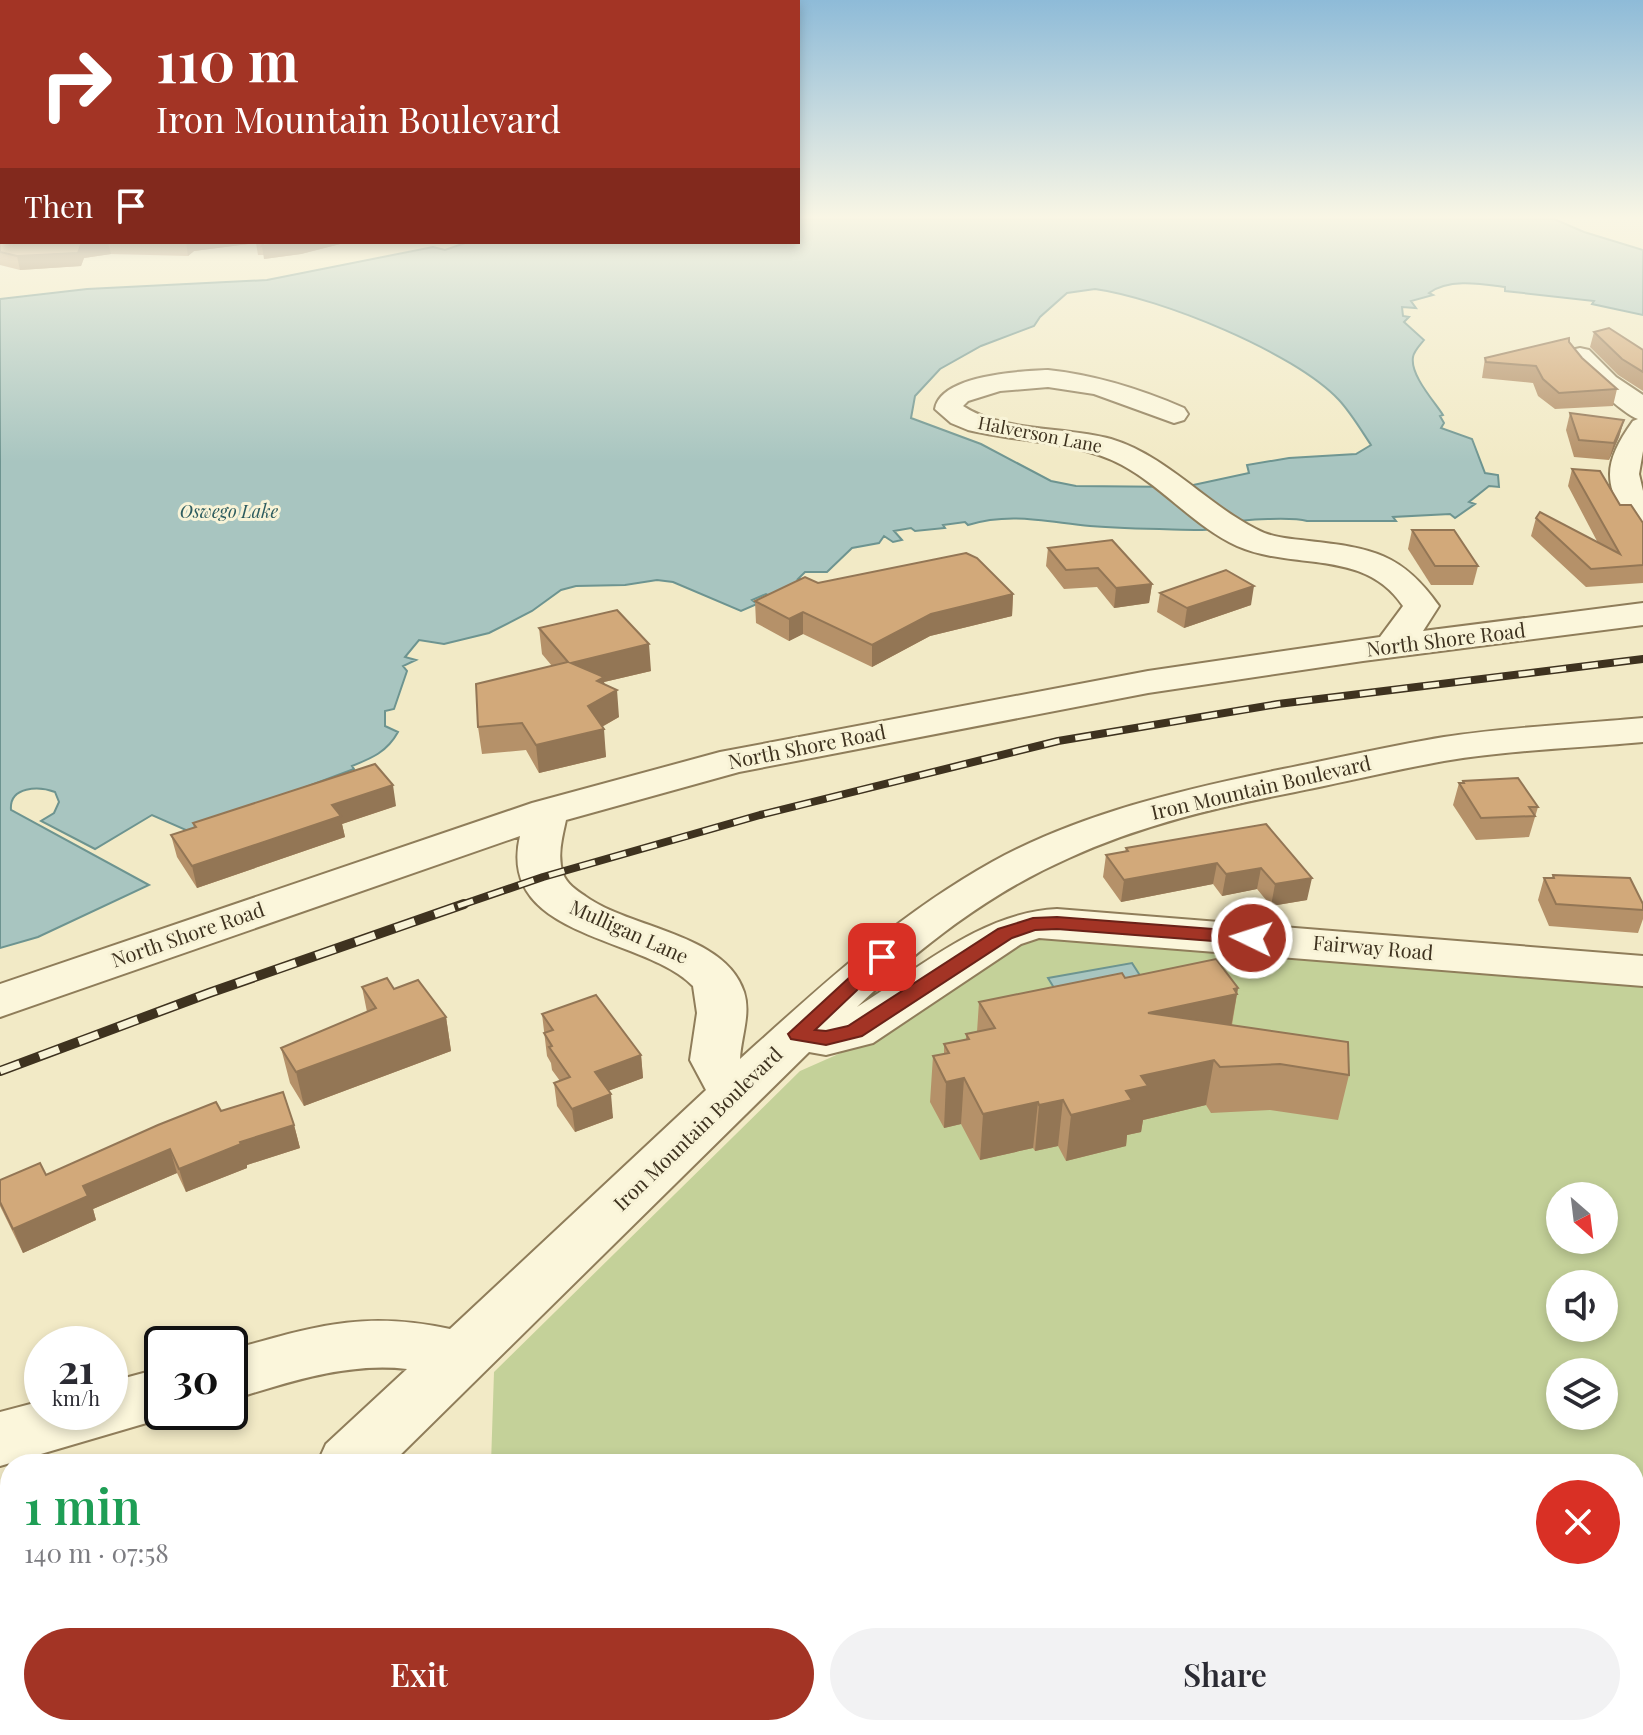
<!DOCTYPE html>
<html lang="en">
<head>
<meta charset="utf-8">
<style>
	body { margin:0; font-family:"Playfair Display",serif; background:#f2f2f3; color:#2b2b33; height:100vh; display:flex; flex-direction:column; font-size:30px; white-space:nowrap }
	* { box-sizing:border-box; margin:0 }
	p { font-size:26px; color:#7c7c81 }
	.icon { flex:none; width:44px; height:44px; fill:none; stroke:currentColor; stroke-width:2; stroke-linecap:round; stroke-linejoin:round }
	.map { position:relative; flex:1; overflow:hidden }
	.side { position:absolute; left:0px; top:1454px; width:1644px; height:282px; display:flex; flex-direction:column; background:#fff; border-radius:32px 32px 0 0; box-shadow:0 4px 12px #0003 }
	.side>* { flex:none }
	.guide { position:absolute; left:0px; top:0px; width:800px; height:244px; box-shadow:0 4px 12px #0003; background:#a33425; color:#fff; overflow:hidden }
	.needle { width:52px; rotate:152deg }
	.tools { position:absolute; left:1546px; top:1182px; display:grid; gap:16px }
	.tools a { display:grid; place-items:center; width:72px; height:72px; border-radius:50%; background:#fff; box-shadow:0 4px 12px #0003; font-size:40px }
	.speed { position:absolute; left:24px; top:1326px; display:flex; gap:16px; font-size:40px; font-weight:700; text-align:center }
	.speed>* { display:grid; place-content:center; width:104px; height:104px; border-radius:50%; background:#fff; box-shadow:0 4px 12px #0003; line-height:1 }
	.speed small { font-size:20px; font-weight:400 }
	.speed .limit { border:4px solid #111; border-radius:12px; background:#fff; color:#111 }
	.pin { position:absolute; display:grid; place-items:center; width:68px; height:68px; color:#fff; margin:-34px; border-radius:16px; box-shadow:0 4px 12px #0006 }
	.me { position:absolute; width:88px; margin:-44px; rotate:274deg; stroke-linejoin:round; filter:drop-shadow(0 0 6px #0008) }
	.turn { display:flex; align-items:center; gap:28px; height:168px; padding:0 24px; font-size:36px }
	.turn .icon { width:104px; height:104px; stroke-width:2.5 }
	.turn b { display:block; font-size:56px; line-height:68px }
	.then { display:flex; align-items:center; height:76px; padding:0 24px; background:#0003; gap:16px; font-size:30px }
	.round { display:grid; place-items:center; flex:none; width:84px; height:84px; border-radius:42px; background:#f2f2f3 }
	.headline { display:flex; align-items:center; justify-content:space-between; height:136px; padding:0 24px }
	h1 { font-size:48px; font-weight:600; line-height:60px; color:#1e9e55 }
	.button { display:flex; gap:16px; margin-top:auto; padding:16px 24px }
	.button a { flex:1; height:92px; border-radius:48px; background:#a33425; color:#fff; font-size:32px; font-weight:600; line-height:92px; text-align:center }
	.button a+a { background:#f2f2f3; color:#2b2b33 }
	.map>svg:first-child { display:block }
	.green { fill:#c4d199; fill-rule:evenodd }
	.water { fill:#a8c5c0; stroke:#6d9490; stroke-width:2; fill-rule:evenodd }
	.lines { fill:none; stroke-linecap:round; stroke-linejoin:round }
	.minor-casing { stroke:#8f7d5a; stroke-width:4 }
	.minor { fill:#fbf6db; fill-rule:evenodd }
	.rail-far1-casing { stroke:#3e321f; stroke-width:8 }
	.rail-casing { stroke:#3e321f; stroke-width:10 }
	.rail-far1 { stroke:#f8f3d7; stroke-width:5; stroke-dasharray:16; stroke-linecap:butt }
	.rail { stroke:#f8f3d7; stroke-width:7; stroke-dasharray:21; stroke-linecap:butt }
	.wall { fill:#b59169 }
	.shaded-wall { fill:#937655 }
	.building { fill:#d2a97a; stroke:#937655; stroke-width:2 }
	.route { fill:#a33425; stroke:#6a2218; stroke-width:2 }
	.labels { text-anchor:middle; stroke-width:6; stroke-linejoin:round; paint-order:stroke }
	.far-street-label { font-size:18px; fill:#3e321f; stroke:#f8f3d7 }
	.far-water-label { font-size:18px; font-style:italic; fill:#2d5c5f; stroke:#f8f3d7 }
	.street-label { font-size:20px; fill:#3e321f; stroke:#f8f3d7 }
</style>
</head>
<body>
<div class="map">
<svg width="1643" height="1735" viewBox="0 0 1643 1735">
	<rect width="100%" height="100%" fill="#f2eac6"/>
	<!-- green -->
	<path class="green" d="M 1033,939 L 1080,939 L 1643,987 L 1643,1735 L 605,1735 L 601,1726 L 1634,1726 L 1634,1464 L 491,1464 L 494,1372 L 800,1071 L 886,1033 L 1020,943 ZM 1560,1196 L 1604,1196 L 1604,1240 L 1560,1240 ZM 1560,1284 L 1604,1284 L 1604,1328 L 1560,1328 ZM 1560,1372 L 1604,1372 L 1604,1416 L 1560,1416 Z"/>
	<!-- water -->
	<g class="water">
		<path d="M 798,219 L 1554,219 L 1584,232 L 1643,250 L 1643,315 L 1592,304 L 1594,301 L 1505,291 L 1505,287 C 1482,284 1449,278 1429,293 L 1433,295 L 1411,301 L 1416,308 L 1402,307 L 1403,316 L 1409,317 L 1404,322 L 1424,340 C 1420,345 1414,351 1413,357 C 1410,375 1434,401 1443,415 L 1440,416 L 1444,423 L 1441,428 L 1472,439 L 1485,473 L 1498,475 L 1499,487 L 1489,486 L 1469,502 L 1475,504 L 1455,518 L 1450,514 L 1393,517 L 1396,521 L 1307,521 C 1293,517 1243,519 1229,523 C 1219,526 1211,531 1200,530 C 1163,529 1127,529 1090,526 C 1047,522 1011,512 968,525 L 965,522 L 943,525 L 945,528 L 915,531 L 911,528 L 894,531 L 902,540 L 893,542 L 884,536 L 879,543 L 852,548 L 827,572 L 805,572 L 798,579 L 814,583 L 785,604 L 766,594 L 752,600 L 757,604 L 741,611 L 673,582 L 657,580 L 625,585 L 576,586 L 561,590 L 532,611 L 489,633 L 444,644 L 419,640 L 405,657 L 416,660 L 403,666 L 407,671 L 394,709 L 385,711 L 385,726 L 398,732 C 387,752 372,758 352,766 L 354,769 L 188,831 L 152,815 L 95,849 L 41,821 L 54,813 L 59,802 L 55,792 C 39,786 9,786 11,810 L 149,885 L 38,937 L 0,948 L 0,299 L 87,289 L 267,280 L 433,247 L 445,250 L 468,242 L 798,242 ZM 1095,289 C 1160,298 1294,352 1339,400 C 1351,413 1361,430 1371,445 L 1356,454 L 1289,458 L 1247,465 L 1249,473 L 1184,487 L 1076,486 L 1051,481 L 981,444 L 911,418 L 915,396 L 940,369 L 981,346 L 1034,326 L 1040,317 L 1067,293 Z"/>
		<path d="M 1132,963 L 1150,991 L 1065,1006 L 1048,978 Z"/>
	</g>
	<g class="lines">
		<defs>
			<g id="minor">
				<path d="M 1580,348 L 1589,350 L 1616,377 L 1643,395 L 1643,451 L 1639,474 L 1643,491 L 1643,530 L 1632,527 C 1602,484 1603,463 1633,421 L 1638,419 C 1624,415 1577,371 1567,356 L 1571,350 Z"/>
				<path d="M 1048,370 C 1096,375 1140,389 1184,408 L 1188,414 L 1184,420 L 1174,423 L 1094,394 L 1048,387 L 1000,391 L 968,401 L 963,406 C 1004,433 1064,426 1111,439 C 1167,456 1205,503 1256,529 C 1272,538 1291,539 1309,541 C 1371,548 1402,553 1439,606 L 1423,631 L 1643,603 L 1643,625 L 1363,661 L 1148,693 L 739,772 L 566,820 C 562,838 557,856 563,874 C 567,884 576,890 585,896 C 630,929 725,933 744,992 C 751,1014 741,1037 740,1059 C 820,987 897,915 992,862 C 1079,814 1181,790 1278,770 C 1334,759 1389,746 1444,737 C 1510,727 1577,724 1643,718 L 1643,742 C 1577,748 1509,750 1444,761 C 1394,770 1345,782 1295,792 C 1218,807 1141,825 1069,858 C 989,893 920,947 857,1007 C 918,969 983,912 1057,909 L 1643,956 L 1643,986 L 1039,938 L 1021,944 L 873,1043 L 826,1055 L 809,1052 L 391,1464 L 317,1464 L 326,1444 L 407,1369 C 346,1362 287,1383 230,1400 L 230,1350 C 314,1327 362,1310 450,1329 L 706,1090 L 690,1060 L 697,1013 L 693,986 C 643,935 496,939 520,836 L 0,1017 L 0,984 L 532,803 L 720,752 L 1148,671 L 1380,637 L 1403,606 C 1364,548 1294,571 1237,546 C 1195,527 1163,487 1122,465 C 1077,441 1018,442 968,430 L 951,423 L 935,409 C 940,375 1021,371 1048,370 Z"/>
				<path d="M 162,1368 L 162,1412 L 184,1412 L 0,1466 L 0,1412 L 42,1401 L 42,1412 L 110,1412 L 110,1382 Z"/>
				<path d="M 56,1726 L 134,1726 L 130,1735 L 52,1735 Z"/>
			</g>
		</defs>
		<!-- minor casing -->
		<use href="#minor" class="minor-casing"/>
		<!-- minor -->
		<use href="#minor" class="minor"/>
		<defs>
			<path id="rail-far1" d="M 458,906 L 543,877 L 760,815 L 1058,741 L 1278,704 L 1643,659"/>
			<path id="rail" d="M 0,1071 L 209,993 L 464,904"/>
		</defs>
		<!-- rail-far1 casing -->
		<use href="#rail-far1" class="rail-far1-casing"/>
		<!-- rail casing -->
		<use href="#rail" class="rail-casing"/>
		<!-- rail-far1 -->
		<use href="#rail-far1" class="rail-far1"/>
		<!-- rail -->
		<use href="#rail" class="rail"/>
	</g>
	<!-- wall -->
	<g class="wall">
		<path d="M 0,219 L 2,242 L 348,242 L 301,254 L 264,259 L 264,255 L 258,255 L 256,243 L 194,251 L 188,256 L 111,254 L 84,258 L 81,266 L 20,270 L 0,265 Z"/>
		<path d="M 1594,332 L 1643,350 L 1643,391 L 1618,375 L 1590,347 Z"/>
		<path d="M 1569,342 L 1582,358 L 1617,389 L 1613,406 L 1555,409 L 1538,396 L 1533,383 L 1482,378 L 1485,358 Z"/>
		<path d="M 1570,413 L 1624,420 L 1619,437 L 1609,460 L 1574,457 L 1566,430 Z"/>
		<path d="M 1572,469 L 1643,523 L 1643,583 L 1586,587 L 1531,536 L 1536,518 L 1598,543 L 1568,486 Z"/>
		<path d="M 1412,530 L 1478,566 L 1473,585 L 1431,585 L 1408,549 Z"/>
		<path d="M 1048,548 L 1152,584 L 1149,603 L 1114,608 L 1097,587 L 1064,589 L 1046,566 Z"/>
		<path d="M 818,583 L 1013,594 L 1012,616 L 930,636 L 872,667 L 803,634 L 789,641 L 756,623 L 755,601 Z"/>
		<path d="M 1160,593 L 1251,605 L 1184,628 L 1157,612 Z"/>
		<path d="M 539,628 L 651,671 L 604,682 L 619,717 L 602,727 L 606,757 L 539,773 L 526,750 L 482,754 L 478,727 L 552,666 L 542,654 Z"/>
		<path d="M 1463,781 L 1538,807 L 1529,837 L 1476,840 L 1453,805 L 1459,783 L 1462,783 Z"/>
		<path d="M 396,806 L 342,824 L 345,837 L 197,888 L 177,857 L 171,835 L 194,828 L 193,823 Z"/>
		<path d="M 1266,824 L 1307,900 L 1271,906 L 1257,889 L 1222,896 L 1213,884 L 1121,902 L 1103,877 L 1106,855 L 1125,852 L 1126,848 Z"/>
		<path d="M 1553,875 L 1643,904 L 1643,919 L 1638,933 L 1549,926 L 1538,900 L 1544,878 L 1552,878 Z"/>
		<path d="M 1125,978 L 1238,988 L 1232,1025 L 1349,1075 L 1338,1120 L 1270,1110 L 1211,1113 L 1206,1105 L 1143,1120 L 1141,1132 L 1127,1135 L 1126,1146 L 1066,1161 L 1058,1146 L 1035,1151 L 1033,1148 L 980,1160 L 961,1124 L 944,1128 L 930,1102 L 933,1056 L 944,1054 L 944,1044 L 966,1040 L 966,1034 L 977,1032 L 979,1002 Z"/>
		<path d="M 362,987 L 394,989 L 446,1017 L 451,1051 L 304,1106 L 290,1083 L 281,1048 L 367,1012 Z"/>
		<path d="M 542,1014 L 641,1055 L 643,1078 L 608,1091 L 613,1118 L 575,1132 L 557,1106 L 554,1083 L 560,1081 L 552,1070 L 551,1063 L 547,1056 Z"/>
		<path d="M 221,1111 L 294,1125 L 300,1148 L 247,1165 L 247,1168 L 186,1192 L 177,1173 L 93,1209 L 96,1220 L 23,1253 L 0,1206 L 0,1180 L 46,1175 Z"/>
	</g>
	<!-- shaded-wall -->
	<g class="shaded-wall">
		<path d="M 98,242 L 108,242 L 111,254 L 84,258 L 81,266 L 20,270 L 17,256 Z"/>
		<path d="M 186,242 L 257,242 L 256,242 L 256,243 L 194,251 L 188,256 Z"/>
		<path d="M 292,242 L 348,242 L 301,254 L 264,259 L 262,246 Z"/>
		<path d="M 1624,420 L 1619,437 L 1609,460 L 1614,443 Z"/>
		<path d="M 1152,584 L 1149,603 L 1114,608 L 1116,588 Z"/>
		<path d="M 1254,586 L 1251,605 L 1184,628 L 1187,608 Z"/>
		<path d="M 1013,594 L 1012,616 L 930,636 L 872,667 L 872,645 L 931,614 Z"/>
		<path d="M 803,612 L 803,634 L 789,641 L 789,619 Z"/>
		<path d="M 649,644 L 651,671 L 604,682 L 605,696 L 617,690 L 619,717 L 594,731 L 604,729 L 606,757 L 539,773 L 536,745 L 571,663 Z"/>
		<path d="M 393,785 L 396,806 L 342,824 L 345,837 L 197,888 L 192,866 L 332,805 Z"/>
		<path d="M 1217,863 L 1213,884 L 1121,902 L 1124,880 Z"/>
		<path d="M 1261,868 L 1257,889 L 1222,896 L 1226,874 Z"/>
		<path d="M 1312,878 L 1307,900 L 1271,906 L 1275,884 Z"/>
		<path d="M 1238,988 L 1229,1038 L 1148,1013 L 1234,989 Z"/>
		<path d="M 446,1017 L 451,1051 L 304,1106 L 296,1072 Z"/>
		<path d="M 641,1055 L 643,1078 L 597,1095 L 595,1072 Z"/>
		<path d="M 1214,1060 L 1206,1105 L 1143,1120 L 1141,1132 L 1127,1135 L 1126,1146 L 1066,1161 L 1071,1115 L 1126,1091 L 1141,1076 Z"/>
		<path d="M 964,1078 L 961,1124 L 944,1128 L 946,1082 Z"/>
		<path d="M 611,1094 L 613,1118 L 575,1132 L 572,1109 Z"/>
		<path d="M 1063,1100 L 1058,1146 L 1035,1151 L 1039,1105 Z"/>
		<path d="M 1038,1102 L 1033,1148 L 980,1160 L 983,1114 Z"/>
		<path d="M 294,1125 L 300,1148 L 247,1165 L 247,1168 L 186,1192 L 179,1169 L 240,1142 Z"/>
		<path d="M 170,1149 L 177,1173 L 93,1209 L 96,1220 L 23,1253 L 13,1229 L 83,1186 Z"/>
		<path d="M 10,1554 L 10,1582 L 4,1585 L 2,1580 L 0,1581 L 0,1558 Z"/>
	</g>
	<!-- building -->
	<g class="building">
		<path d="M 0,219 L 2,219 L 2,242 L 98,242 L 81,245 L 78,253 L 17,256 L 0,252 Z"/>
		<path d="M 264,242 L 292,242 L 262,246 Z"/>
		<path d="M 1609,328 L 1643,350 L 1643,372 L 1622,359 L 1594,332 Z"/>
		<path d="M 1569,338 L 1569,342 L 1582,358 L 1617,389 L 1559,393 L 1543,379 L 1536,366 L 1486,362 L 1485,358 Z"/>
		<path d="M 1570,413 L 1624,420 L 1614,443 L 1579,440 Z"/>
		<path d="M 1572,469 L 1600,471 L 1620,505 L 1631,505 L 1643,523 L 1643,565 L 1591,569 L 1536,518 L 1540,512 L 1620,554 Z"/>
		<path d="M 1412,530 L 1454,530 L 1478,566 L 1435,566 Z"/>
		<path d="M 1112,540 L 1152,584 L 1116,588 L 1098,568 L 1066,570 L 1048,548 Z"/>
		<path d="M 966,553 L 977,558 L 1013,594 L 931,614 L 872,645 L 803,612 L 789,619 L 755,601 L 805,577 L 818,583 Z"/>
		<path d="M 1226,570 L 1254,586 L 1187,608 L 1160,593 Z"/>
		<path d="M 617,610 L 649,644 L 571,663 L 604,677 L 597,681 L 617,690 L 588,706 L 604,729 L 536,745 L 522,723 L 478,727 L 476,684 L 568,662 L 539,628 Z"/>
		<path d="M 375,764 L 393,785 L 332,805 L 341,816 L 192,866 L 171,835 L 196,827 L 193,823 Z"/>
		<path d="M 1518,778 L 1538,807 L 1529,807 L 1535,816 L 1481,818 L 1459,783 L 1464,783 L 1463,781 Z"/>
		<path d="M 1266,824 L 1312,878 L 1275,884 L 1261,868 L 1226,874 L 1217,863 L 1124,880 L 1106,855 L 1128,851 L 1126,848 Z"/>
		<path d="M 1553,875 L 1630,878 L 1643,904 L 1643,910 L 1556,904 L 1544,878 L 1554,878 Z"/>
		<path d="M 1216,959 L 1238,988 L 1234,989 L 1237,994 L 1148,1013 L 1348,1042 L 1349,1075 L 1280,1064 L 1220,1067 L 1214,1060 L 1141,1076 L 1148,1086 L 1126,1091 L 1132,1100 L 1071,1115 L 1063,1100 L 1039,1105 L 1038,1102 L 983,1114 L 964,1078 L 946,1082 L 933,1056 L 949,1053 L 944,1044 L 969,1039 L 966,1034 L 995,1028 L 979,1002 L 1122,973 L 1125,978 Z"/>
		<path d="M 387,978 L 394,989 L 418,980 L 446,1017 L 296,1072 L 281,1048 L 376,1008 L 362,987 Z"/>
		<path d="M 596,995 L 641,1055 L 595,1072 L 611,1094 L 572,1109 L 554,1083 L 570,1077 L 549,1047 L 552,1046 L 544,1033 L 553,1030 L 542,1014 Z"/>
		<path d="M 283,1092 L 294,1125 L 240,1142 L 241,1144 L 179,1169 L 170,1149 L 83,1186 L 88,1196 L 13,1229 L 0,1202 L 0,1180 L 40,1163 L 46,1175 L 158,1125 L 216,1102 L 221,1111 Z"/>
		<path d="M 10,1497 L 10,1554 L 0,1558 L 0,1502 Z"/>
		<path d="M 400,1726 L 426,1726 L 426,1734 L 460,1726 L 482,1726 L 483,1735 L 385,1735 Z"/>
	</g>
	<!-- sky -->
	<linearGradient id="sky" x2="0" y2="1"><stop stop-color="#8ebbd8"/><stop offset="0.47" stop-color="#f9f6e5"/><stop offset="1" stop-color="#f9f6e5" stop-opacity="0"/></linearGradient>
	<rect width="1643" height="462" fill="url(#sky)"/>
	<!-- route -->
	<path class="route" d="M 1057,917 L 1252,932 L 1261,938 L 1252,944 L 1057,929 L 1035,930 L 1012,938 L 862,1036 L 826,1045 L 791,1039 L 788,1034 L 876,953 L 889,953 L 892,957 L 815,1030 L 826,1031 L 848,1026 L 998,929 L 1033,918 Z"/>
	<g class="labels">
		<!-- far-street labels -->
		<g class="far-street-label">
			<text transform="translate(1040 435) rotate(11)" y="6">Halverson Lane</text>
		</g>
		<!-- far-water labels -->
		<g class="far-water-label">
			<text x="229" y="518">Oswego Lake</text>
		</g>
		<!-- street labels -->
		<g class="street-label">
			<text transform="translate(1446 640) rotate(-7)" y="7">North Shore Road</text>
			<text transform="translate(807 747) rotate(-11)" y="7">North Shore Road</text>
			<text transform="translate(1261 788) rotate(-13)" y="7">Iron Mountain Boulevard</text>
			<text transform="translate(629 932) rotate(24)" y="7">Mulligan Lane</text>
			<text transform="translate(188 935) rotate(-19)" y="7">North Shore Road</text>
			<text transform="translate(1373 948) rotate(5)" y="7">Fairway Road</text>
			<text transform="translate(698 1129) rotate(-44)" y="7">Iron Mountain Boulevard</text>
		</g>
	</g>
</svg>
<div class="tools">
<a><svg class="needle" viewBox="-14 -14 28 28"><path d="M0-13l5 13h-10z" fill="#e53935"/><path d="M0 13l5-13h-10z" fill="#7c7c81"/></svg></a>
<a><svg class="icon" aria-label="sound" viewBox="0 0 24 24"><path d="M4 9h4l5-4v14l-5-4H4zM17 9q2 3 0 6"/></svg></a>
<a><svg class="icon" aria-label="layers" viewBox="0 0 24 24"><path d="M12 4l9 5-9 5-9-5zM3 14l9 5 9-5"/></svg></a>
</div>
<div class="speed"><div>21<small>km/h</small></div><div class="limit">30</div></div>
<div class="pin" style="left:882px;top:957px;background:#d93025"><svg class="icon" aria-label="arrive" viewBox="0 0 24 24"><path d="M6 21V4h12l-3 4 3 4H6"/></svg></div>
<svg class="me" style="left:1252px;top:938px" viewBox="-20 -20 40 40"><circle r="17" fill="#a33425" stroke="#fff" stroke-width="3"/><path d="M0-11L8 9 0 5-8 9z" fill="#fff"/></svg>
<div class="guide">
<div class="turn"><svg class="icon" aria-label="right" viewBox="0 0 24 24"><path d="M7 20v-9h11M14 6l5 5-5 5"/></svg><div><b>110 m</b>Iron Mountain Boulevard</div></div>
<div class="then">Then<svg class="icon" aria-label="arrive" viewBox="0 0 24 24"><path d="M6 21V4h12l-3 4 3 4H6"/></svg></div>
</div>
<section class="side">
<div class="headline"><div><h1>1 min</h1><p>140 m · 07:58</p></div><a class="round" style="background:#d93025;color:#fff"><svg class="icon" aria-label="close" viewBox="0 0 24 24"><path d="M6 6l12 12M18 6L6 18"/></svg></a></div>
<div class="button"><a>Exit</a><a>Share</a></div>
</section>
</div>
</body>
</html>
